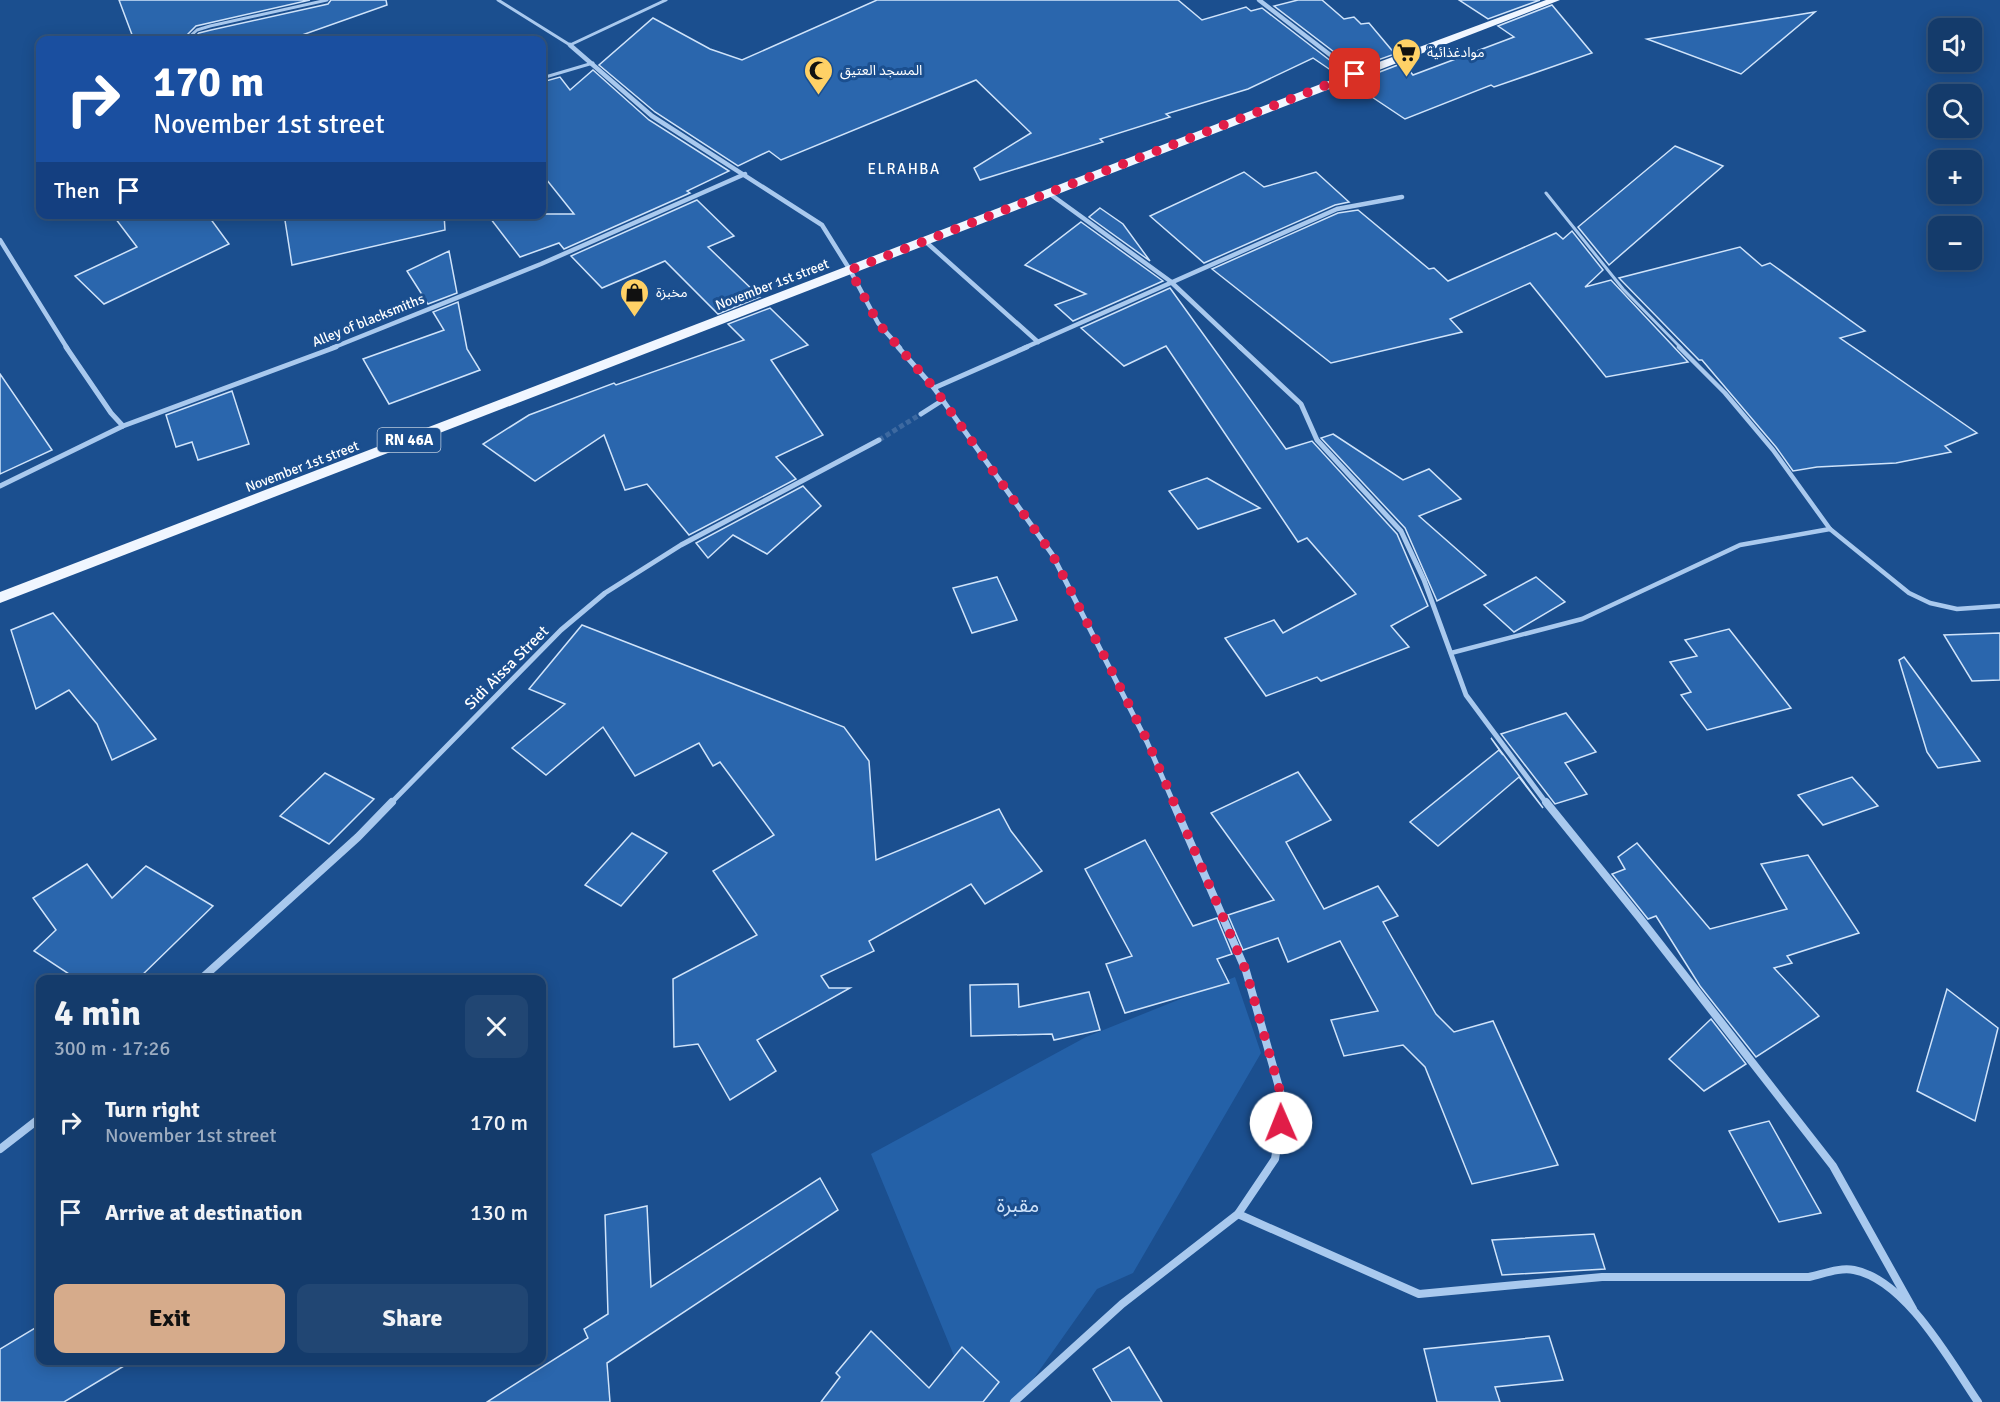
<!DOCTYPE html>
<html lang="en">
<head>
<meta charset="utf-8">
<style>
	body { margin:0; font-family:Signika,"Noto Sans Arabic",sans-serif; background:#214673; color:#f1f3f6; height:100vh; display:flex; flex-direction:column; font-size:22px; white-space:nowrap }
	* { box-sizing:border-box; margin:0 }
	p { font-size:20px; color:#9dadc1 }
	.icon { flex:none; width:33px; height:33px; fill:none; stroke:currentColor; stroke-width:2; stroke-linecap:round; stroke-linejoin:round }
	.map { position:relative; flex:1; overflow:hidden }
	.details { position:absolute; left:36px; top:975px; width:510px; height:390px; display:flex; flex-direction:column; background:#143b6b; border-radius:12px; box-shadow:0 3px 15px #0003,0 0 0 2px #33557e }
	.details>* { flex:none }
	.hud { position:absolute; left:36px; top:36px; width:510px; height:183px; border-radius:12px; box-shadow:0 3px 15px #0003,0 0 0 2px #33557e; background:#1a4fa0; color:#fff; overflow:hidden }
	.tools { position:absolute; left:1928px; top:18px; display:grid; gap:12px }
	.tools a { display:grid; place-items:center; width:54px; height:54px; border-radius:12px; background:#143b6b; box-shadow:0 3px 15px #0003,0 0 0 2px #33557e; font-size:30px }
	.pin { position:absolute; display:grid; place-items:center; width:51px; height:51px; color:#fff; margin:-26px; border-radius:12px; box-shadow:0 3px 9px #0006 }
	.me { position:absolute; width:66px; margin:-33px; rotate:359deg; stroke-linejoin:round; filter:drop-shadow(0 0 4px #0008) }
	.turn { display:flex; align-items:center; gap:21px; height:126px; padding:0 18px; font-size:27px }
	.turn .icon { width:78px; height:78px; stroke-width:2.5 }
	.turn b { display:block; font-size:42px; line-height:51px }
	.then { display:flex; align-items:center; height:57px; padding:0 18px; background:#0003; gap:12px; font-size:22px }
	.round { display:grid; place-items:center; flex:none; width:63px; height:63px; border-radius:12px; background:#214673 }
	.headline { display:flex; align-items:center; justify-content:space-between; height:102px; padding:0 18px }
	h1 { font-size:36px; font-weight:700; line-height:45px }
	.primary-button { display:flex; gap:12px; margin-top:auto; padding:12px 18px }
	.primary-button a { flex:1; height:69px; border-radius:12px; background:#d6ab8b; color:#111; font-size:24px; font-weight:700; line-height:69px; text-align:center }
	.primary-button a+a { background:#214673; color:#f1f3f6 }
	ul { padding:0; list-style:none }
	li { display:flex; align-items:center; gap:18px; height:90px; padding:0 18px }
	li div { flex:1 }
	li b { display:block; font-size:22px }
	li em { font-style:normal }
	.map>svg:first-child { display:block }
	.green { fill:#2461a8 }
	.building { fill:#2a66ad; stroke:#cfe3fa; stroke-width:1.5 }
	.lines { fill:none; stroke-linecap:round; stroke-linejoin:round }
	.street-tunnel { stroke:#3d69a0; stroke-width:5; stroke-dasharray:5 3; stroke-linecap:butt }
	.lane-far1 { stroke:#a9c9ee; stroke-width:3 }
	.lane { stroke:#a9c9ee; stroke-width:4.5 }
	.street-far2 { stroke:#a9c9ee; stroke-width:4.5 }
	.street-far1 { stroke:#a9c9ee; stroke-width:5 }
	.street { stroke:#a9c9ee; stroke-width:8 }
	.primary { fill:#f0f6ff; fill-rule:evenodd }
	.route { stroke:#e11d48; stroke-width:10; stroke-dasharray:0 18 }
	.labels { text-anchor:middle; stroke-width:6; stroke-linejoin:round; paint-order:stroke }
	.far-poi-label { font-size:14px; fill:#fff; stroke:#1b4f8f; text-anchor:start }
	.far-street-label { font-size:14px; fill:#fff; stroke:#1b4f8f }
	.far-neighbourhood-label { font-size:15px; letter-spacing:1.5px; fill:#fff; stroke:#1b4f8f }
	.shield { fill:#1b4f8f; stroke:#bbcadd; stroke-width:1.5 }
	.shield-label { font-size:15px; font-weight:bold; fill:#fff }
	.street-label { font-size:16px; fill:#fff; stroke:#1b4f8f }
	.near-park-label { font-size:20px; fill:#cfe3fa; stroke:#1b4f8f }
</style>
</head>
<body>
<div class="map">
<svg width="2000" height="1402" viewBox="0 0 2000 1402">
	<rect width="100%" height="100%" fill="#1b4f8f"/>
	<!-- green -->
	<path class="green" d="M 1235,977 L 1261,1053 L 1133,1273 L 1097,1289 L 1017,1402 L 973,1402 L 871,1154 L 1086,1037 Z"/>
	<!-- building -->
	<g class="building">
		<path d="M 119,0 L 310,0 L 196,26 L 182,40 L 134,40 Z"/>
		<path d="M 331,0 L 386,0 L 387,5 L 288,40 L 191,40 L 199,33 L 211,30 L 328,4 Z"/>
		<path d="M 877,0 L 1178,0 L 1202,20 L 1246,7 L 1251,11 L 1262,8 L 1345,72 L 1338,75 L 1313,58 L 1248,89 L 1166,114 L 1170,117 L 1100,139 L 1103,142 L 980,180 L 974,168 L 1031,133 L 976,80 L 781,160 L 769,151 L 738,166 L 655,112 L 599,65 L 653,18 L 710,49 L 742,60 Z"/>
		<path d="M 1298,0 L 1322,0 L 1344,19 L 1354,17 L 1361,24 L 1369,23 L 1395,54 L 1355,68 L 1274,6 Z"/>
		<path d="M 1459,0 L 1540,0 L 1488,19 Z"/>
		<path d="M 1552,5 L 1592,53 L 1494,87 L 1491,85 L 1405,119 L 1351,83 L 1403,63 L 1413,75 L 1514,37 L 1498,26 Z"/>
		<path d="M 1815,12 L 1741,74 L 1647,39 Z"/>
		<path d="M 593,70 L 649,120 L 729,171 L 687,191 L 690,193 L 564,249 L 559,243 L 520,257 L 487,214 L 574,214 L 542,174 L 542,82 L 560,77 L 570,90 Z"/>
		<path d="M 1675,146 L 1723,166 L 1609,265 L 1578,227 Z"/>
		<path d="M 1244,172 L 1264,187 L 1316,172 L 1349,202 L 1335,205 L 1204,263 L 1150,216 Z"/>
		<path d="M 697,200 L 734,236 L 708,247 L 760,297 L 718,314 L 665,261 L 602,288 L 571,256 Z"/>
		<path d="M 1100,208 L 1123,224 L 1150,261 L 1089,217 Z"/>
		<path d="M 1358,210 L 1429,269 L 1434,268 L 1448,281 L 1556,233 L 1563,239 L 1572,231 L 1603,270 L 1585,287 L 1611,280 L 1688,362 L 1606,377 L 1530,283 L 1450,319 L 1462,332 L 1331,363 L 1212,269 L 1338,213 Z"/>
		<path d="M 112,214 L 207,214 L 229,244 L 104,304 L 75,276 L 137,247 Z"/>
		<path d="M 284,214 L 444,214 L 445,230 L 292,265 Z"/>
		<path d="M 1081,222 L 1163,281 L 1073,321 L 1055,305 L 1086,294 L 1025,265 Z"/>
		<path d="M 1740,247 L 1762,266 L 1770,263 L 1865,331 L 1840,338 L 1977,433 L 1945,446 L 1951,452 L 1896,463 L 1817,467 L 1793,471 L 1776,447 L 1702,360 L 1699,360 L 1619,278 Z"/>
		<path d="M 449,251 L 457,293 L 428,304 L 407,271 Z"/>
		<path d="M 1170,288 L 1286,449 L 1312,441 L 1397,534 L 1428,606 L 1391,626 L 1409,647 L 1321,681 L 1317,677 L 1266,696 L 1225,638 L 1274,620 L 1283,633 L 1356,594 L 1307,538 L 1298,542 L 1166,346 L 1124,366 L 1081,328 Z"/>
		<path d="M 458,302 L 467,349 L 480,370 L 389,404 L 363,359 L 444,330 L 433,312 Z"/>
		<path d="M 770,308 L 808,345 L 771,360 L 823,435 L 776,457 L 796,479 L 689,535 L 647,484 L 625,490 L 604,435 L 535,481 L 483,444 L 529,415 L 614,383 L 616,385 L 744,340 L 728,324 Z"/>
		<path d="M 0,374 L 52,450 L 0,474 Z"/>
		<path d="M 232,391 L 249,444 L 198,460 L 192,442 L 176,447 L 166,415 Z"/>
		<path d="M 1333,434 L 1403,480 L 1429,469 L 1461,499 L 1419,516 L 1486,575 L 1437,601 L 1405,528 L 1321,438 Z"/>
		<path d="M 1207,478 L 1260,508 L 1198,529 L 1169,491 Z"/>
		<path d="M 803,486 L 821,506 L 767,554 L 733,535 L 708,558 L 696,543 Z"/>
		<path d="M 997,577 L 1017,620 L 972,633 L 953,588 Z"/>
		<path d="M 1536,577 L 1565,602 L 1514,632 L 1484,605 Z"/>
		<path d="M 53,613 L 156,739 L 112,760 L 97,724 L 69,690 L 36,709 L 11,630 Z"/>
		<path d="M 582,625 L 844,727 L 869,761 L 876,860 L 999,809 L 1011,831 L 1042,871 L 985,904 L 971,884 L 869,941 L 874,951 L 821,976 L 829,988 L 850,988 L 757,1040 L 776,1071 L 730,1100 L 698,1044 L 674,1047 L 673,979 L 757,935 L 713,871 L 774,835 L 720,762 L 713,766 L 699,743 L 635,776 L 603,727 L 546,775 L 512,748 L 565,704 L 529,689 Z"/>
		<path d="M 1729,629 L 1791,708 L 1707,730 L 1681,695 L 1691,692 L 1670,662 L 1697,656 L 1685,640 Z"/>
		<path d="M 2000,633 L 2000,680 L 1972,681 L 1944,635 Z"/>
		<path d="M 1904,657 L 1980,761 L 1938,768 L 1927,752 L 1899,660 Z"/>
		<path d="M 1566,713 L 1596,752 L 1565,763 L 1587,794 L 1555,804 L 1501,734 Z"/>
		<path d="M 1491,738 L 1543,808 L 1519,777 L 1438,846 L 1410,822 L 1499,750 L 1503,755 Z"/>
		<path d="M 1298,772 L 1331,820 L 1286,842 L 1324,909 L 1378,886 L 1398,916 L 1383,922 L 1436,1014 L 1454,1032 L 1493,1021 L 1558,1165 L 1472,1184 L 1425,1067 L 1403,1045 L 1344,1056 L 1331,1020 L 1378,1011 L 1340,941 L 1288,962 L 1278,938 L 1243,950 L 1228,915 L 1274,900 L 1211,813 Z"/>
		<path d="M 325,773 L 374,799 L 329,844 L 280,816 Z"/>
		<path d="M 1852,777 L 1878,806 L 1823,825 L 1798,795 Z"/>
		<path d="M 632,833 L 667,853 L 621,906 L 585,885 Z"/>
		<path d="M 1145,840 L 1193,926 L 1217,918 L 1232,954 L 1217,959 L 1229,983 L 1125,1013 L 1106,964 L 1132,956 L 1085,869 Z"/>
		<path d="M 1637,843 L 1710,929 L 1787,909 L 1761,864 L 1808,855 L 1859,933 L 1787,956 L 1792,963 L 1774,968 L 1819,1016 L 1756,1057 L 1700,986 L 1656,916 L 1648,919 L 1612,874 L 1625,869 L 1618,857 Z"/>
		<path d="M 87,864 L 112,898 L 146,866 L 213,906 L 137,980 L 78,980 L 34,951 L 56,930 L 33,898 Z"/>
		<path d="M 1018,984 L 1019,1007 L 1089,992 L 1100,1030 L 1054,1040 L 1052,1034 L 971,1036 L 970,985 Z"/>
		<path d="M 1947,989 L 1998,1028 L 1975,1121 L 1917,1091 Z"/>
		<path d="M 1711,1019 L 1746,1064 L 1704,1091 L 1669,1059 Z"/>
		<path d="M 1769,1121 L 1821,1213 L 1779,1222 L 1729,1131 Z"/>
		<path d="M 820,1178 L 838,1210 L 607,1363 L 610,1402 L 487,1402 L 588,1338 L 584,1329 L 608,1314 L 605,1215 L 647,1206 L 651,1287 Z"/>
		<path d="M 1594,1234 L 1605,1269 L 1502,1275 L 1492,1240 Z"/>
		<path d="M 40,1325 L 40,1360 L 134,1360 L 64,1402 L 0,1402 L 0,1349 Z"/>
		<path d="M 871,1331 L 929,1388 L 962,1347 L 999,1382 L 983,1402 L 821,1402 L 840,1377 L 836,1373 Z"/>
		<path d="M 1549,1336 L 1563,1380 L 1495,1387 L 1500,1402 L 1437,1402 L 1424,1349 Z"/>
		<path d="M 1129,1347 L 1162,1402 L 1112,1402 L 1093,1369 Z"/>
	</g>
	<g class="lines">
		<!-- street-tunnel -->
		<path class="street-tunnel" d="M 879,440 L 921,414"/>
		<!-- lane-far1 -->
		<g class="lane-far1">
			<path d="M 498,0 L 570,45 L 666,0"/>
			<path d="M 186,40 L 197,30 L 210,26 L 327,0"/>
			<path d="M 542,78 L 593,63"/>
			<path d="M 1546,193 L 1623,289 L 1681,348"/>
		</g>
		<!-- lane -->
		<g class="lane">
			<path d="M 1679,347 L 1725,393 L 1773,450 L 1830,529 L 1909,593 L 1930,603 L 1957,609 L 2000,606"/>
			<path d="M 1451,653 L 1582,619 L 1740,545 L 1830,529"/>
		</g>
		<!-- street-far2 -->
		<g class="street-far2">
			<path d="M 1259,0 L 1355,74"/>
			<path d="M 570,45 L 652,116 L 822,225 L 850,270 L 878,323 L 900,348"/>
			<path d="M 1050,194 L 1170,281 L 1241,348"/>
			<path d="M 0,240 L 67,348"/>
			<path d="M 926,242 L 1038,342"/>
			<path d="M 332,348 L 541,264 L 745,174"/>
			<path d="M 1024,348 L 1337,209 L 1402,197"/>
		</g>
		<!-- street-far1 -->
		<g class="street-far1">
			<path d="M 66,347 L 111,413 L 123,426"/>
			<path d="M 898,347 L 934,388 L 1052,554 L 1147,742 L 1174,804"/>
			<path d="M 1240,347 L 1301,404 L 1317,440 L 1401,531 L 1424,580 L 1466,695 L 1547,804"/>
			<path d="M 934,388 L 1027,347"/>
			<path d="M 921,414 L 943,400"/>
			<path d="M 0,486 L 123,426 L 336,347"/>
			<path d="M 390,804 L 561,630 L 605,593 L 681,545 L 879,440"/>
		</g>
		<!-- street -->
		<g class="street">
			<path d="M 1546,802 L 1639,917 L 1833,1166 L 1913,1309"/>
			<path d="M 200,980 L 358,837 L 392,802"/>
			<path d="M 0,1149 L 40,1118"/>
			<path d="M 1238,1214 L 1419,1294 L 1602,1277 L 1809,1277 C 1823,1274 1840,1267 1854,1270 C 1906,1280 1950,1361 1978,1402"/>
			<path d="M 1014,1402 L 1122,1304 L 1238,1214 L 1275,1159 L 1284,1105 L 1246,971 L 1173,802"/>
		</g>
		<!-- primary -->
		<path class="primary" d="M 1546,0 L 1560,0 L 0,603 L 0,592 L 1352,72 Z"/>
	</g>
	<g class="lines">
		<!-- route -->
		<path class="route" d="M 1281,1123 L 1284,1105 L 1246,971 L 1148,742 L 1052,554 L 934,388 L 878,323 L 850,270 L 1355,74"/>
	</g>
	<!-- icons -->
	<defs>
		<symbol id="supermarket-pin" viewBox="-11 -11 22 30"><path d="M0 17L-7.5 6A9.5 9.5 0 1 1 7.5 6Z" fill="#ffd166" stroke="#1b4f8f"/><path d="M-6-5.5h2.5l.6 2H6L4.5 2H-2.5L-4.4-4H-6ZM-1.5 3.2a1.3 1.3 0 1 0 .1 0ZM3 3.2a1.3 1.3 0 1 0 .1 0Z" fill="#111"/></symbol>
		<symbol id="mosque-pin" viewBox="-11 -11 22 30"><path d="M0 17L-7.5 6A9.5 9.5 0 1 1 7.5 6Z" fill="#ffd166" stroke="#1b4f8f"/><path d="M3.5-4.9A6 6 0 1 0 3.5 4.9A5 5 0 1 1 3.5-4.9Z" fill="#111"/></symbol>
		<symbol id="shop-pin" viewBox="-11 -11 22 30"><path d="M0 17L-7.5 6A9.5 9.5 0 1 1 7.5 6Z" fill="#ffd166" stroke="#1b4f8f"/><path d="M-5-2.5h2.3a2.7 3.5 0 0 1 5.4 0H5L5.5 6h-11ZM-1.5-2.5h3a1.5 2.3 0 0 0-3 0Z" fill="#111"/></symbol>
	</defs>
	<g fill-rule="evenodd">
		<use href="#supermarket-pin" x="1390" y="36" width="33" height="45"/>
		<use href="#mosque-pin" x="802" y="54" width="33" height="45"/>
		<use href="#shop-pin" x="618" y="276" width="33" height="45"/>
	</g>
	<g class="labels">
		<!-- far-poi labels -->
		<g class="far-poi-label">
			<text x="1427" y="57">موادغذائية</text>
			<text x="840" y="75">المسجد العتيق</text>
			<text x="656" y="297">مخبزة</text>
		</g>
		<!-- far-street labels -->
		<g class="far-street-label">
			<text transform="translate(772 284) rotate(-21)" y="5">November 1st street</text>
			<text transform="translate(368 320) rotate(-22)" y="5">Alley of blacksmiths</text>
			<text transform="translate(302 466) rotate(-21)" y="5">November 1st street</text>
		</g>
		<!-- far-neighbourhood labels -->
		<g class="far-neighbourhood-label">
			<text x="904" y="174">ELRAHBA</text>
		</g>
		<!-- shield labels -->
		<rect class="shield" x="377.5" y="428" width="63" height="24" rx="4.5"/>
		<g class="shield-label">
			<text x="409" y="445">RN 46A</text>
		</g>
		<!-- street labels -->
		<g class="street-label">
			<text transform="translate(506 667) rotate(-45)" y="6">Sidi Aissa Street</text>
		</g>
		<!-- near-park labels -->
		<g class="near-park-label">
			<text x="1018" y="1212">مقبرة</text>
		</g>
	</g>
</svg>
<div class="tools">
<a><svg class="icon" aria-label="sound" viewBox="0 0 24 24"><path d="M4 9h4l5-4v14l-5-4H4zM17 9q2 3 0 6"/></svg></a>
<a><svg class="icon" aria-label="search" viewBox="0 0 24 24"><circle cx="10" cy="10" r="6"/><path d="M15 15l6 6"/></svg></a>
<a>+</a>
<a>−</a>
</div>
<div class="pin" style="left:1355px;top:74px;background:#d93025"><svg class="icon" aria-label="arrive" viewBox="0 0 24 24"><path d="M6 21V4h12l-3 4 3 4H6"/></svg></div>
<svg class="me" style="left:1281px;top:1123px" viewBox="-20 -20 40 40"><circle r="19" fill="#fff"/><path d="M0-13L10 11 0 6-10 11z" fill="#e11d48"/></svg>
<div class="hud">
<div class="turn"><svg class="icon" aria-label="right" viewBox="0 0 24 24"><path d="M7 20v-9h11M14 6l5 5-5 5"/></svg><div><b>170 m</b>November 1st street</div></div>
<div class="then">Then<svg class="icon" aria-label="arrive" viewBox="0 0 24 24"><path d="M6 21V4h12l-3 4 3 4H6"/></svg></div>
</div>
<section class="details">
<div class="headline"><div><h1>4 min</h1><p>300 m · 17:26</p></div><a class="round"><svg class="icon" aria-label="close" viewBox="0 0 24 24"><path d="M6 6l12 12M18 6L6 18"/></svg></a></div>
<ul>
<li><svg class="icon" aria-label="right" viewBox="0 0 24 24"><path d="M7 20v-9h11M14 6l5 5-5 5"/></svg><div><b>Turn right</b><p>November 1st street</p></div><em>170 m</em></li>
<li><svg class="icon" aria-label="arrive" viewBox="0 0 24 24"><path d="M6 21V4h12l-3 4 3 4H6"/></svg><div><b>Arrive at destination</b></div><em>130 m</em></li>
</ul>
<div class="primary-button"><a>Exit</a><a>Share</a></div>
</section>
</div>
</body>
</html>
